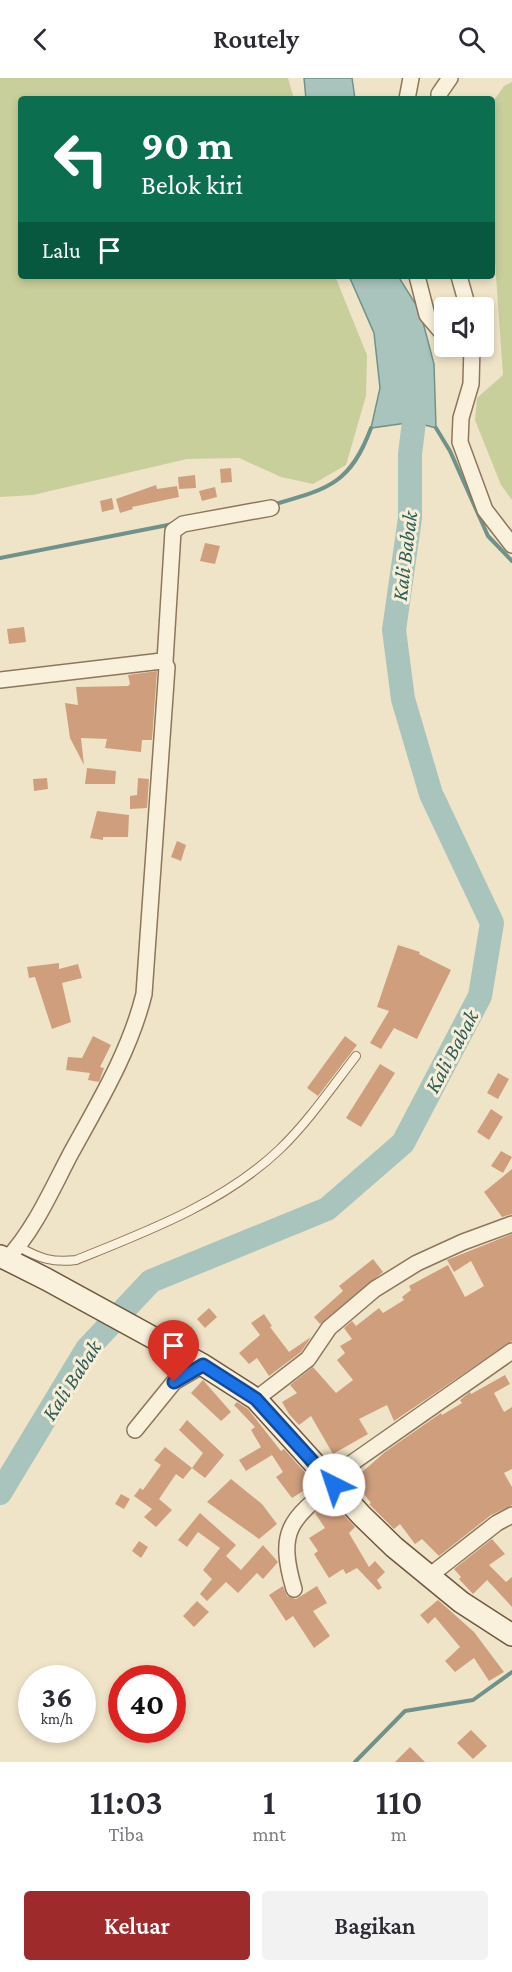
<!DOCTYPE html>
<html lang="id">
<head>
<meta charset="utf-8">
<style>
	body { margin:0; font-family:"Crimson Pro",serif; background:#f2f2f3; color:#2b2b33; height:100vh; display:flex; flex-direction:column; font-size:22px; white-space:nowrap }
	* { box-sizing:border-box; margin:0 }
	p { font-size:20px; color:#7c7c81 }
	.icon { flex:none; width:33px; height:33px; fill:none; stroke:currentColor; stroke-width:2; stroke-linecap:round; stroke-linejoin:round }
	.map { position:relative; height:1684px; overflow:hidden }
	.sheet { display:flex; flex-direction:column; background:#fff; flex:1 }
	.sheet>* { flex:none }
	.banner { position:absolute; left:18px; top:18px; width:477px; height:183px; border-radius:6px; box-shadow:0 3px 9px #0003; background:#0b6e4f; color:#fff; overflow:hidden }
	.tools { position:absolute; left:434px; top:219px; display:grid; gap:12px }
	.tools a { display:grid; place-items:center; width:60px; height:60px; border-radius:6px; background:#fff; box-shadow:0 3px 9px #0003; font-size:30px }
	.speed { position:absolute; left:18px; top:1587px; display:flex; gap:12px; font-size:30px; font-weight:700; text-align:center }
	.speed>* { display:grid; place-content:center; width:78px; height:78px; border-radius:50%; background:#fff; box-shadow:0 3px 9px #0003; line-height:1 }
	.speed small { font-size:15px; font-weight:400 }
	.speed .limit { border:9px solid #d22; background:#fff; color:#111 }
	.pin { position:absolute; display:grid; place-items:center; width:51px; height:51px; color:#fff; margin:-62px -26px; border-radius:50% 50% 50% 0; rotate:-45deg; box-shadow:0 0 6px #0007 }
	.pin .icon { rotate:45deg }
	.me { position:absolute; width:66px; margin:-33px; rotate:319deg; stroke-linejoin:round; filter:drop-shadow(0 0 4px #0008) }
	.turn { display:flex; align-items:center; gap:21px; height:126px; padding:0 24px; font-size:27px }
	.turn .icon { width:78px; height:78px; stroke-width:2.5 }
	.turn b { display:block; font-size:42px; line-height:51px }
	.then { display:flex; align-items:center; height:57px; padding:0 24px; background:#0003; gap:12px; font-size:22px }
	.eta { display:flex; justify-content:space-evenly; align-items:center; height:102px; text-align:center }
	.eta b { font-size:36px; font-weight:600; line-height:42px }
	.primary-button { display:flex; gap:12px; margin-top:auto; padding:12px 24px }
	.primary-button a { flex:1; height:69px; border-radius:6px; background:#9e2a2b; color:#fff; font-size:24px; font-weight:600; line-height:69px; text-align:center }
	.primary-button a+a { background:#f2f2f3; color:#2b2b33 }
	header { display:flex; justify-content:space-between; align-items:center; height:78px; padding:0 24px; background:#fff; font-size:27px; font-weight:600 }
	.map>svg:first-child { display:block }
	.green { fill:#c9cf9b }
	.water { fill:#a9c4bc; stroke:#6f938a; stroke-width:1.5 }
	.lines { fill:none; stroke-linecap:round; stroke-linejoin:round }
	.stream { stroke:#6f938a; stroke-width:4 }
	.river { stroke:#a9c4bc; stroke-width:24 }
	.building { fill:#cf9f7d }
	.lane-casing { stroke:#8d765c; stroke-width:10 }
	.street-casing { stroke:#8d765c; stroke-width:18 }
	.secondary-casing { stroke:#6f573f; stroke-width:24 }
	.lane { stroke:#faf1dc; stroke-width:8 }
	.street { stroke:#faf1dc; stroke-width:15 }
	.secondary { stroke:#faf1dc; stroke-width:21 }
	.route-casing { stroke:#114b97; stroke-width:15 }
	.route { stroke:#1a73e8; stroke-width:10 }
	.labels { text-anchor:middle; stroke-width:6; stroke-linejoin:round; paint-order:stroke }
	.water-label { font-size:22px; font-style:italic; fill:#2f5d5a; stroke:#f7eed8 }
</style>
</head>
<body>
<header><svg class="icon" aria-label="back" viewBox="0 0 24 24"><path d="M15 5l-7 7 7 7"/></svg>Routely<svg class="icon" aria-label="search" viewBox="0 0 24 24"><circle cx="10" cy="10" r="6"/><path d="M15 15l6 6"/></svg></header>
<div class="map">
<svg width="512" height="1684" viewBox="0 0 512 1684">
	<rect width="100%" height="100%" fill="#f0e4c8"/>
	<!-- green -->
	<g class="green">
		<path d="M 0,0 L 288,0 L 294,21 L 21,21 L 21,198 L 335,198 L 367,277 L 366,318 L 346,387 L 313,406 L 281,399 L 239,380 L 187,381 L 33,417 L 0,419 Z"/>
		<path d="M 512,4 L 512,422 L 501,407 L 475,342 L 477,320 L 503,297 L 492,141 L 492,25 L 504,8 Z"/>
	</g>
	<!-- water -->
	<g class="water">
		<path d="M 304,0 L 352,0 L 355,21 L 306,21 Z"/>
		<path d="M 349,198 L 398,198 L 420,233 L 434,286 L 436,350 L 414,344 L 371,350 L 380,310 L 374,255 Z"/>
	</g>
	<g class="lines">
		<!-- stream -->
		<g class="stream">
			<path d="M 436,350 L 450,373 L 488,458 L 512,483"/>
			<path d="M 272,427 C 327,411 350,407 371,350"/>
			<path d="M 0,480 L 173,446"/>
			<path d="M 355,1684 L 405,1633 L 473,1622 L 512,1594"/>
		</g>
		<!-- river -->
		<path class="river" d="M 0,1415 L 87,1271 L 151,1203 L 327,1131 L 403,1065 L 480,918 L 492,845 L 431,716 L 403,621 L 394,552 L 410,440 L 410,376 L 414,344"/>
	</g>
	<!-- building -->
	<g class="building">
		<path d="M 231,390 L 232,404 L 221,405 L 220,391 Z"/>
		<path d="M 195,397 L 196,410 L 179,411 L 178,399 Z"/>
		<path d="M 156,407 L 157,411 L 177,408 L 179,419 L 132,429 L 133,431 L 120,435 L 116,421 Z"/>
		<path d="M 215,409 L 217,419 L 202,423 L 199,413 Z"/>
		<path d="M 112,420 L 114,431 L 102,434 L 100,423 Z"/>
		<path d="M 205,465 L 220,468 L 215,486 L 200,483 Z"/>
		<path d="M 24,549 L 26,564 L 9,566 L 7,551 Z"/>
		<path d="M 157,593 L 152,662 L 142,662 L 141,674 L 105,670 L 107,661 L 81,660 L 84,687 L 70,660 L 65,625 L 78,627 L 76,609 L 128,608 L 130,606 L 128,597 Z"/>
		<path d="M 87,690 L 116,693 L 115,706 L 85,706 Z"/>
		<path d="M 47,700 L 48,711 L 34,713 L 33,701 Z"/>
		<path d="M 138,700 L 149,701 L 147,730 L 130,731 L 130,718 L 137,717 Z"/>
		<path d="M 97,733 L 129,737 L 128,759 L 103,759 L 103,762 L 90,760 Z"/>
		<path d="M 177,763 L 186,767 L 181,783 L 171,779 Z"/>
		<path d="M 398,867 L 420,874 L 419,876 L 451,892 L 417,961 L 394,950 L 381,971 L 370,965 L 389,933 L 377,929 Z"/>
		<path d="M 59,885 L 59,891 L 78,886 L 82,900 L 62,905 L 71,944 L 52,951 L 35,899 L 29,900 L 27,889 Z"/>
		<path d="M 93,958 L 111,967 L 100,989 L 104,990 L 99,1004 L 88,1002 L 90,995 L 66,992 L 68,979 L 82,980 Z"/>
		<path d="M 345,958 L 357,967 L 318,1018 L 307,1010 Z"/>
		<path d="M 380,986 L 395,995 L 361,1049 L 346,1040 Z"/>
		<path d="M 498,995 L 509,1001 L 498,1021 L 487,1015 Z"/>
		<path d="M 491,1031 L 503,1039 L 489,1062 L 477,1054 Z"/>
		<path d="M 501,1073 L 512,1079 L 503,1095 L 491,1088 Z"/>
		<path d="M 512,1091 L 512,1136 L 502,1139 L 484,1114 Z"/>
		<path d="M 512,1156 L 512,1263 L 394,1343 L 387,1327 L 359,1341 L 368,1356 L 333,1376 L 311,1338 L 299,1347 L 289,1336 L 282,1324 L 297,1315 L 290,1307 L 313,1289 L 336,1315 L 353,1302 L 337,1282 L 345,1275 L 340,1268 L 352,1261 L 344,1250 L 352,1243 L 356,1248 L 379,1230 L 383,1235 L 404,1222 L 402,1219 L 411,1212 L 409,1208 L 448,1187 L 465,1219 L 484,1208 L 471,1183 L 454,1194 L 447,1182 Z"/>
		<path d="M 373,1181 L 383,1194 L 320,1246 L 314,1239 L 343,1213 L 339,1208 Z"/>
		<path d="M 209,1230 L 217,1239 L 205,1250 L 197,1241 Z"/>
		<path d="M 264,1236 L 272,1248 L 270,1249 L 289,1274 L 311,1259 L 301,1274 L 269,1298 L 257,1280 L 249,1286 L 239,1275 L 260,1257 L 251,1245 Z"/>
		<path d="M 505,1297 L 510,1306 L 494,1315 L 504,1334 L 512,1329 L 512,1391 L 504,1395 L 512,1409 L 512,1427 L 491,1437 L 439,1478 L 422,1461 L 415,1466 L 400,1446 L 394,1451 L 369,1426 L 371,1425 L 353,1402 L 385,1374 L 441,1335 L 442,1337 L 462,1325 L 460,1322 L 470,1314 L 471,1316 Z"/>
		<path d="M 203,1302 L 231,1334 L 221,1343 L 191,1315 Z"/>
		<path d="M 237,1324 L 248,1331 L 281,1373 L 284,1371 L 317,1408 L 313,1411 L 311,1408 L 292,1420 L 276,1399 L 283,1394 L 272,1377 L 246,1393 L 239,1382 L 261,1369 L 251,1352 L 255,1349 L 234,1327 Z"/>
		<path d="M 187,1342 L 224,1377 L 205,1400 L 192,1390 L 203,1375 L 179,1352 Z"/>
		<path d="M 165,1369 L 192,1390 L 183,1401 L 176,1396 L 159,1421 L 172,1432 L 156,1449 L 144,1439 L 152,1431 L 134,1418 L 140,1410 L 143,1412 L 161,1387 L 154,1382 Z"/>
		<path d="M 231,1401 L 262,1426 L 277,1446 L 259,1461 L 207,1424 Z"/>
		<path d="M 121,1416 L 130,1421 L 124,1431 L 115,1426 Z"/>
		<path d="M 330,1422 L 355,1449 L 349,1455 L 369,1489 L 375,1483 L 385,1494 L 377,1502 L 382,1510 L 378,1512 L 357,1490 L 346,1496 L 343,1491 L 329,1500 L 314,1476 L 318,1473 L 309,1460 L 325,1450 L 315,1435 Z"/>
		<path d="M 200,1435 L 236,1467 L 226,1478 L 241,1492 L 263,1467 L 278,1484 L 263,1501 L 257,1495 L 238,1515 L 226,1504 L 207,1523 L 200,1516 L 212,1501 L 203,1492 L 220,1470 L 198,1454 L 187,1469 L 178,1462 Z"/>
		<path d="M 492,1461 L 505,1476 L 489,1487 L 506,1504 L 512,1499 L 512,1529 L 487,1502 L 473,1516 L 459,1501 L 461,1499 L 454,1491 Z"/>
		<path d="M 139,1463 L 148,1469 L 141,1480 L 132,1473 Z"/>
		<path d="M 283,1508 L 287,1518 L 296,1521 L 317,1508 L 327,1525 L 313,1533 L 330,1558 L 314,1570 L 293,1538 L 286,1543 L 269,1517 Z"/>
		<path d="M 438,1522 L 474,1554 L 504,1594 L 489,1603 L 474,1580 L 455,1594 L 445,1583 L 460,1569 L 435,1539 L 428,1546 L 420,1537 Z"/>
		<path d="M 197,1523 L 209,1534 L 194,1549 L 183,1538 Z"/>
		<path d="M 471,1652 L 487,1668 L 473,1681 L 457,1665 Z"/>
		<path d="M 410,1669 L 425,1684 L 395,1684 Z"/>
	</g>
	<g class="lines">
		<defs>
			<path id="lane" d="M 19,1169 C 39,1180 52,1185 76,1182 C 146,1154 225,1124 280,1071 C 308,1044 332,1009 356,978"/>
			<g id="street">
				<path d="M 407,21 L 411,0"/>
				<path d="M 439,21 L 439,16 L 450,0"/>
				<path d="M 417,198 L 427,237 L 444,257"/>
				<path d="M 459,198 L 468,230"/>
				<path d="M 472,268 L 471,306 L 461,340 L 460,364 L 485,432 L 512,467"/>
				<path d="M 165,583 L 173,453 L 183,446 L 271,430"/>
				<path d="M 0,602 L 162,583 L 167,589 L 144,916 C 130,973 99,1024 71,1075 C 52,1111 35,1151 7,1181"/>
				<path d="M 256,1321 L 308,1281 L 329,1250 L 375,1211 L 417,1185 L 463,1164 L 512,1146"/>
				<path d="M 135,1352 L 174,1304 L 203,1287"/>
				<path d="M 329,1401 L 512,1273"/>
				<path d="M 428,1499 L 497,1445 L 512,1437"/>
				<path d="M 294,1511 C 277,1453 290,1441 334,1407"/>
			</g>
			<path id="secondary" d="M 0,1178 L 46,1201 L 203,1287 L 256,1321 L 361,1437 L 394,1469 L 461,1524 L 512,1557"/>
		</defs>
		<!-- lane casing -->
		<use href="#lane" class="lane-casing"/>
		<!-- street casing -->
		<use href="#street" class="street-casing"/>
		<!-- secondary casing -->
		<use href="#secondary" class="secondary-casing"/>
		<!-- lane -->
		<use href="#lane" class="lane"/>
		<!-- street -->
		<use href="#street" class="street"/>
		<!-- secondary -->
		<use href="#secondary" class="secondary"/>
	</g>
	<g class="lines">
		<defs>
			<path id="route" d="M 174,1304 L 203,1287 L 256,1321 L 334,1407"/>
		</defs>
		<!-- route casing -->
		<use href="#route" class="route-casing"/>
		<!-- route -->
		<use href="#route" class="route"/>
	</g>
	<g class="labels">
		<!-- water labels -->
		<g class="water-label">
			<text transform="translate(404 478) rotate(-83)" y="8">Kali Babak</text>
			<text transform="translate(451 973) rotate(-62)" y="8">Kali Babak</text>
			<text transform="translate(71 1302) rotate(-57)" y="8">Kali Babak</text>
		</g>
	</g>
</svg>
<div class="tools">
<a><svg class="icon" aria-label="sound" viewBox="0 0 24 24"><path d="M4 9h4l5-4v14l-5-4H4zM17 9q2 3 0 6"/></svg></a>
</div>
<div class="speed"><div>36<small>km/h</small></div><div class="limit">40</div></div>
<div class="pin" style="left:174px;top:1304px;background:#d93025"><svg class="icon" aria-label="arrive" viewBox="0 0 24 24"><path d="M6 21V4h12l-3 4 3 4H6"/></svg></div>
<svg class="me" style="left:334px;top:1407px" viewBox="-20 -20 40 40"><circle r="19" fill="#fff"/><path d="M0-13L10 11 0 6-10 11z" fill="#1a73e8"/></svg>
<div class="banner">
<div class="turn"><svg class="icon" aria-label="left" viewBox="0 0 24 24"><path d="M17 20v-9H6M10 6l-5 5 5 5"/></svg><div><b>90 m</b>Belok kiri</div></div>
<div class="then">Lalu<svg class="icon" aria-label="arrive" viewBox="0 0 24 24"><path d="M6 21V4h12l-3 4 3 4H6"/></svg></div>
</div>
</div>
<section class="sheet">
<div class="eta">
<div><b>11:03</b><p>Tiba</p></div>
<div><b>1</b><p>mnt</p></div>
<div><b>110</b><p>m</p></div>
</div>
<div class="primary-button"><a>Keluar</a><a>Bagikan</a></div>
</section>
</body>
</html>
